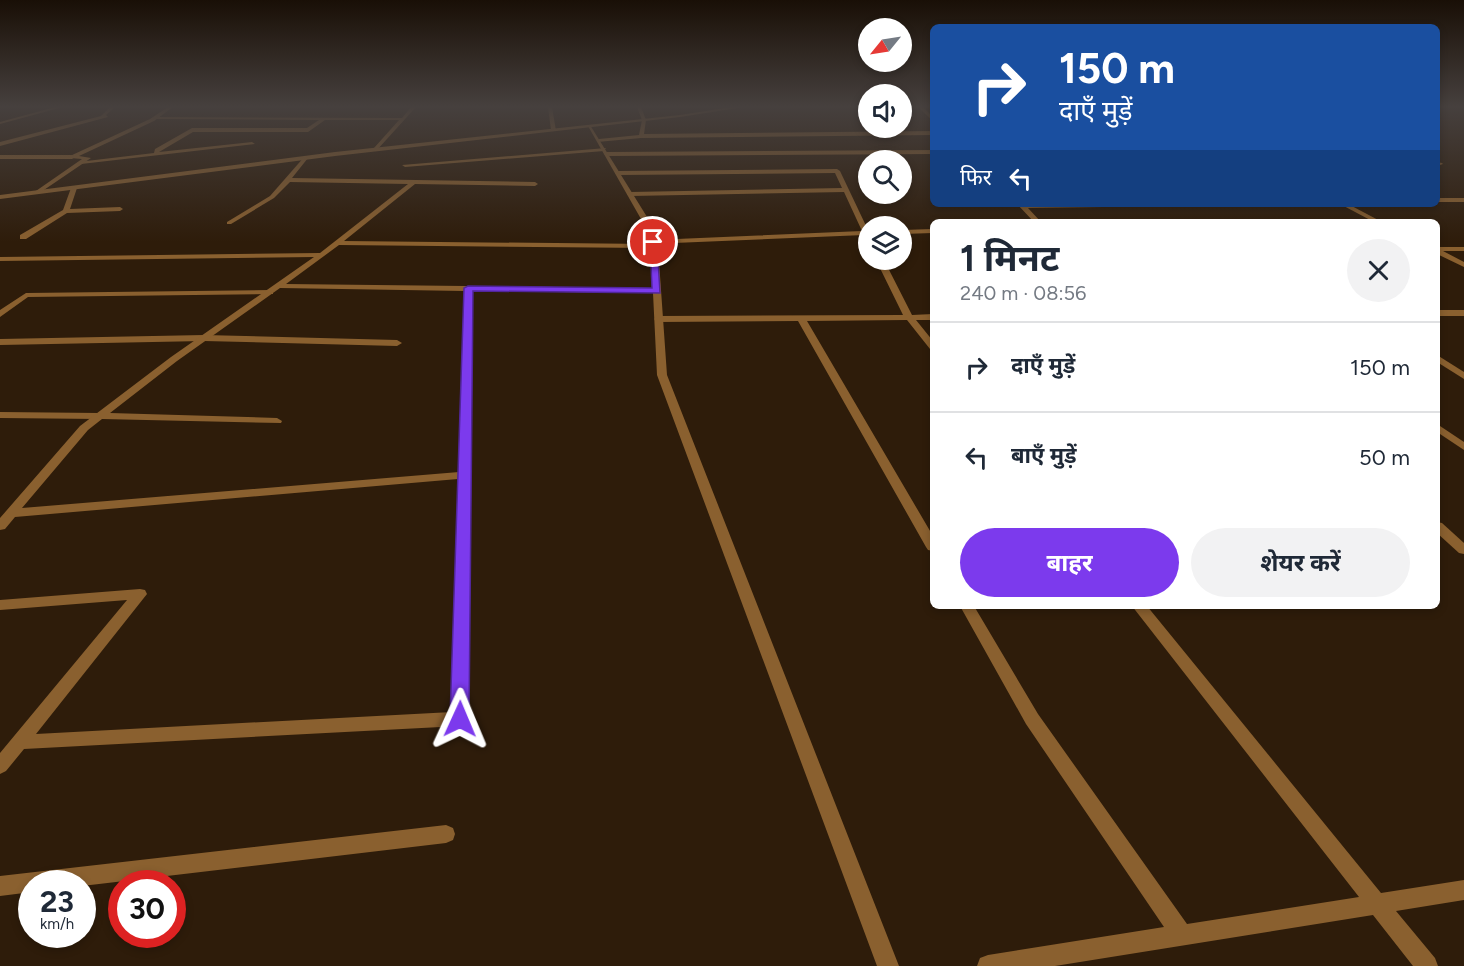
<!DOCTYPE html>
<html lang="hi">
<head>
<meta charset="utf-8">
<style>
	body { margin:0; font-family:Figtree,"Noto Sans Devanagari",sans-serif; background:#f2f2f3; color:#1f2937; height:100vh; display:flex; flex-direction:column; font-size:22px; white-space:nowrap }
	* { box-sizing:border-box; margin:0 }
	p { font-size:20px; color:#747a83 }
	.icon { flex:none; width:33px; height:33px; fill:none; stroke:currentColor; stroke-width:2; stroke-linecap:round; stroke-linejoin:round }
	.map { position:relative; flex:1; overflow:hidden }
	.panel { position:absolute; left:930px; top:219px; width:510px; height:390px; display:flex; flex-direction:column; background:#fff; border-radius:9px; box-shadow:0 3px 9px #0003 }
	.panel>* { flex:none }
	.guide { position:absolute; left:930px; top:24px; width:510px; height:183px; border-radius:9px; box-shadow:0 3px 9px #0003; background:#1a4fa0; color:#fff; overflow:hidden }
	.needle { width:39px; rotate:240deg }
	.controls { position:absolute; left:858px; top:18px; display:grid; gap:12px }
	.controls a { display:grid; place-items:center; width:54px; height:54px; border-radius:50%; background:#fff; box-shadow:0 3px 9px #0003; font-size:30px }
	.speed { position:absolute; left:18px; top:870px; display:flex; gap:12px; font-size:30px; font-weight:700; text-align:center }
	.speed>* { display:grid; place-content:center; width:78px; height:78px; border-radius:50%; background:#fff; box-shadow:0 3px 9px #0003; line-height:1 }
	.speed small { font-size:15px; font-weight:400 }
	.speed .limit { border:9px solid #d22; background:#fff; color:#111 }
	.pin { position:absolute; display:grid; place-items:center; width:51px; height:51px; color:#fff; margin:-26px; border:3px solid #fff; border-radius:50%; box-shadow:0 2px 6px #0007 }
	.me { position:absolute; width:66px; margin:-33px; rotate:1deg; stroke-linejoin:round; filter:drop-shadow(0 0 4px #0008) }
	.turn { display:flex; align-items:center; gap:21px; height:126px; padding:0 30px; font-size:27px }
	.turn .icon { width:78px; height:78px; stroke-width:2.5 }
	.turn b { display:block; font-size:42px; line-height:51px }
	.then { display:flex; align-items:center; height:57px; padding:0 30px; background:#0003; gap:12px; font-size:22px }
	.round { display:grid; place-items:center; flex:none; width:63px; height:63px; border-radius:32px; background:#f2f2f3 }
	.overview { display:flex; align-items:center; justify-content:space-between; height:102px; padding:0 30px }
	h1 { font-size:36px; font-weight:700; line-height:45px }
	.action { display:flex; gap:12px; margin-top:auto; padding:12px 30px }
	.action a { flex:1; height:69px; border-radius:36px; background:#7c3aed; color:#fff; font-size:24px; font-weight:700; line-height:69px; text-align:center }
	.action a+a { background:#f2f2f3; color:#1f2937 }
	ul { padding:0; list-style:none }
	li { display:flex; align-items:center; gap:18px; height:90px; padding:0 30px; border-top:2px solid #e0e1e3 }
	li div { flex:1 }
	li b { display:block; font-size:22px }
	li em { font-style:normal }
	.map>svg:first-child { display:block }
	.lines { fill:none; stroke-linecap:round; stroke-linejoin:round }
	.service { fill:#8a602f; fill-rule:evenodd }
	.minor { fill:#8a602f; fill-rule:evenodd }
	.tertiary { fill:#8a602f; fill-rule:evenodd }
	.route { fill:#7c3aed; stroke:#51269a; stroke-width:1.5 }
</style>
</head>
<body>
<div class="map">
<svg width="1464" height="966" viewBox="0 0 1464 966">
	<rect width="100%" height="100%" fill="#2e1c0a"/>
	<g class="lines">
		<!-- service -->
		<g class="service">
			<path d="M 110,107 L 115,107 L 106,115 L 108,117 L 0,146 L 0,142 L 101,116 Z"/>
			<path d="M 411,107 L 416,107 L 376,151 L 374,148 L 399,120 L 325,120 L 308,132 L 193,132 L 159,152 L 252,142 L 255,144 L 81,164 L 78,162 L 154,153 L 155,149 L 192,128 L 307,128 L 319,120 L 153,119 L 155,117 L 402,118 Z"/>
			<path d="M 548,107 L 552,107 L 556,131 L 551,130 Z"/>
			<path d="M 637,107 L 641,107 L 646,120 L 644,134 L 933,131 L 933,135 L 641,138 L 597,142 L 599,139 L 639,135 L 642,120 Z"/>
			<path d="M 918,107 L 923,107 L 933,117 L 933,121 Z"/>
			<path d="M 606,148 L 604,151 L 405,167 L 402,165 Z"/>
			<path d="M 933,150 L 933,154 L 607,156 L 604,154 L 607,152 Z"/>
			<path d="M 0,155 L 72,155 L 75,157 L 72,159 L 0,159 Z"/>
			<path d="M 1437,162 L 1442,163 L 1443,164 L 1437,166 Z"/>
			<path d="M 837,169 L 840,171 L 868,230 L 868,238 L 864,235 L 650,244 L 649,242 L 653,240 L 862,231 L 844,192 L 630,196 L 627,194 L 630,192 L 842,188 L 835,173 L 618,175 L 615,173 L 618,171 Z"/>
			<rect x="1437" y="198" width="27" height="4"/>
			<path d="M 1017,204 L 1180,204 L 1177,206 L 1028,208 L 1041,222 L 1034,222 Z"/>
			<path d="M 1340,204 L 1348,204 L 1382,222 L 1374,222 Z"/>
			<path d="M 933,229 L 933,233 L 902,234 L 902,230 Z"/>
			<path d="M 1437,247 L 1464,247 L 1464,251 L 1443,251 L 1464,262 L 1464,267 L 1437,254 Z"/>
			<path d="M 876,260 L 884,260 L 912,315 L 933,314 L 933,320 L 916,320 L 933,341 L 933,350 L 930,349 L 907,320 L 807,321 L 933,536 L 933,551 L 928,550 L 926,547 L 798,321 L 658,322 L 654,319 L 658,316 L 903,315 Z"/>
			<path d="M 270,290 L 273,290 L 273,294 L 28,297 L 0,317 L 0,310 L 26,293 Z"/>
			<rect x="1437" y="310" width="27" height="6"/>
			<path d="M 204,335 L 397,340 L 402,343 L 397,346 L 204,341 L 0,345 L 0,339 Z"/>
			<path d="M 1437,355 L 1464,372 L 1464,379 L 1437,362 Z"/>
			<path d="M 0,412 L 99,413 L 104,416 L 99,419 L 0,418 Z"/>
			<path d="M 1437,424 L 1464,442 L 1464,450 L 1437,432 Z"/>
			<path d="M 1437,522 L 1442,523 L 1464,543 L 1464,554 L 1459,553 L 1437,533 Z"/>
			<path d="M 960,606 L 974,606 L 1038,714 L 1187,924 L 1359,897 L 1132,606 L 1147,606 L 1381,893 L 1464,880 L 1464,900 L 1396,911 L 1435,958 L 1438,966 L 1413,966 L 1373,915 L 1055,966 L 977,966 L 980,958 L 988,955 L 1164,927 L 1026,724 Z"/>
		</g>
		<!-- minor -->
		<g class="minor">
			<path d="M 55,107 L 63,107 L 0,124 L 0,122 Z"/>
			<path d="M 168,107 L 173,107 L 154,121 L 79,156 L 91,158 L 38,194 L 33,193 L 82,159 L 70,158 L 70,156 L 150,119 Z"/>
			<path d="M 590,125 L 657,233 L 667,375 L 899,966 L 877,966 L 657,375 L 653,293 L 472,291 L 468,719 L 466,724 L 460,726 L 24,749 L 6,771 L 0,774 L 0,753 L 127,600 L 0,610 L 0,600 L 140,589 L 145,590 L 147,594 L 36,734 L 452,712 L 458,479 L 15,517 L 5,529 L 0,530 L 0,518 L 80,426 L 171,357 L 314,257 L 0,261 L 0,257 L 320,253 L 408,184 L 290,182 L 274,198 L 231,224 L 227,224 L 227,222 L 270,196 L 305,156 L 308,158 L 292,178 L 535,182 L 538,184 L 535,186 L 415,184 L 344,241 L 650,244 L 649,233 L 588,126 ZM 339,245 L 650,248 L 652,288 L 286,284 ZM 280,288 L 464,291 L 459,472 L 22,508 L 88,430 L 102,419 L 281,423 L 282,421 L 277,418 L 110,413 L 177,361 Z"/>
			<path d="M 74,186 L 77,188 L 70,209 L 120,207 L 123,209 L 120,211 L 67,213 L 26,239 L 20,239 L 20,235 L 63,210 L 71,188 Z"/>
			<path d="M 446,825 L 453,828 L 455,834 L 453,840 L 446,843 L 82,886 L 82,884 L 32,884 L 32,892 L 0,896 L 0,876 Z"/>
		</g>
		<!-- tertiary -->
		<path class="tertiary" d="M 731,107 L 744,107 L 680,117 L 335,156 L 0,199 L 0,195 L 335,152 L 680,115 Z"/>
	</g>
	<!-- sky -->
	<linearGradient id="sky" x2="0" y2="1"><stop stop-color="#190f06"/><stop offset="0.44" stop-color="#46403e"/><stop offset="1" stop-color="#46403e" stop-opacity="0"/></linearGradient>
	<rect width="1464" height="242" fill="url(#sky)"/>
	<!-- route -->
	<path class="route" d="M 650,240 L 657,242 L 660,293 L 473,291 L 469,719 L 466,725 L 460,727 L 453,725 L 450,719 L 464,288 L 468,286 L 652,288 Z"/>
</svg>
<div class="controls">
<a><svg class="needle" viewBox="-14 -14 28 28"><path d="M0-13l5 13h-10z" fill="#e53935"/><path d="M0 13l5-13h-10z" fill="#747a83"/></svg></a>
<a><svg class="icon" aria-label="sound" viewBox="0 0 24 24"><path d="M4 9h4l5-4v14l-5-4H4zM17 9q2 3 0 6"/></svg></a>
<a><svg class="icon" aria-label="search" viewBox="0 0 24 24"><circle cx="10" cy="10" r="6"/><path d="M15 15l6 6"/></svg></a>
<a><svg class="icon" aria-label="layers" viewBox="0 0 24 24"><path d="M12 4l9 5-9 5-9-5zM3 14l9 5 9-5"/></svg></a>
</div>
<div class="speed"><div>23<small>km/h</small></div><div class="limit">30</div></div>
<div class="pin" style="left:653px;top:242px;background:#d93025"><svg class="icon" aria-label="arrive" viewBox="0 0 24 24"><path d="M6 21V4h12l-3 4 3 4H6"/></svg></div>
<svg class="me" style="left:460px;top:719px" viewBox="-20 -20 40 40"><path d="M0-17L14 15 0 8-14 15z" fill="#7c3aed" stroke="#fff" stroke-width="4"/></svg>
<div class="guide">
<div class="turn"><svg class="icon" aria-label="right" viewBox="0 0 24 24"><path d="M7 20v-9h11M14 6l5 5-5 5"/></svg><div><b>150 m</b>दाएँ मुड़ें</div></div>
<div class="then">फिर<svg class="icon" aria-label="left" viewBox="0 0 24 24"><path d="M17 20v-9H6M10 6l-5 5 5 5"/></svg></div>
</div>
<section class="panel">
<div class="overview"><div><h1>1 मिनट</h1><p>240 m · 08:56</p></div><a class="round"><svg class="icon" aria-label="close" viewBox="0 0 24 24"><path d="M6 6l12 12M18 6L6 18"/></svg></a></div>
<ul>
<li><svg class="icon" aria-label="right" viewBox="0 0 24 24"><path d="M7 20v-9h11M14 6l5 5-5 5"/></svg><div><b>दाएँ मुड़ें</b></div><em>150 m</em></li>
<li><svg class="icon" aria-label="left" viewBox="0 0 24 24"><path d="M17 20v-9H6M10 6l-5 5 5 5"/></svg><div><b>बाएँ मुड़ें</b></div><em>50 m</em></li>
</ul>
<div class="action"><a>बाहर</a><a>शेयर करें</a></div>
</section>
</div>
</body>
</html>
